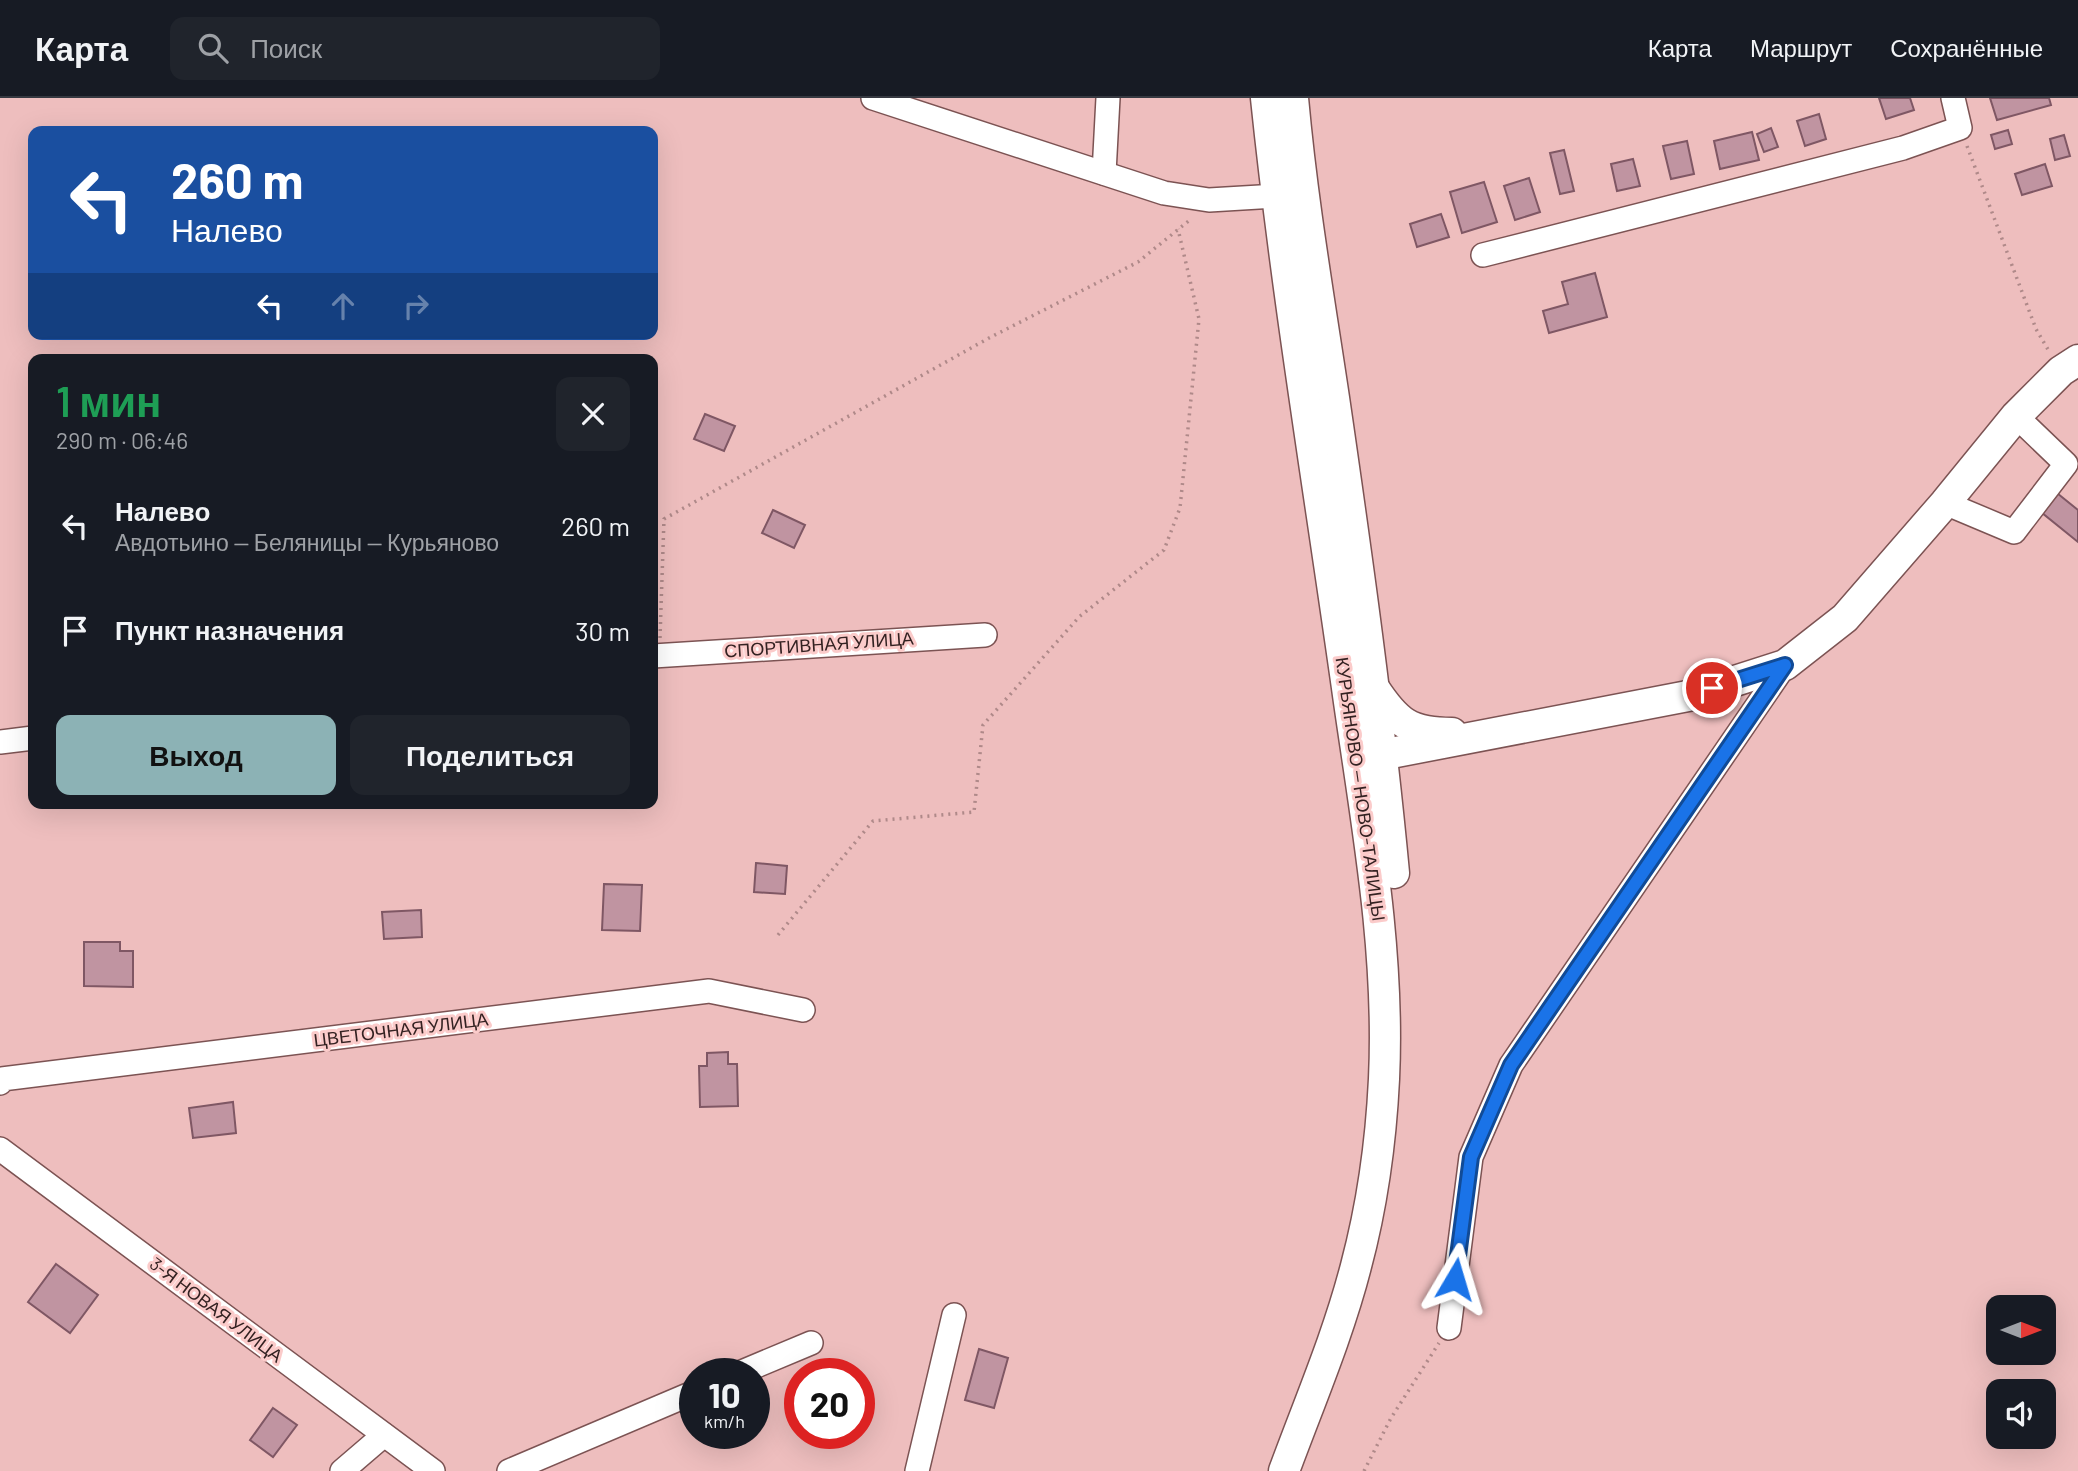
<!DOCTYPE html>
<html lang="ru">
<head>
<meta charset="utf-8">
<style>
	body { margin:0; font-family:Barlow,sans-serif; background:#20242c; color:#f1f3f6; height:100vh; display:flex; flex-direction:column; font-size:26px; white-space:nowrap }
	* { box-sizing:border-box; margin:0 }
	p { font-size:23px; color:#9ea1a6 }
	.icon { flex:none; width:38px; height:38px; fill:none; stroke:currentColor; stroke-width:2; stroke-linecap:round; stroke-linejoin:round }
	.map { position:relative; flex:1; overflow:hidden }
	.drawer { position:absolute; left:28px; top:256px; width:630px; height:455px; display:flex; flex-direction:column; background:#171b24; border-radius:14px; box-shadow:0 7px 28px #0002 }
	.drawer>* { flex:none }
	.hud { position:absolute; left:28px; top:28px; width:630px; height:214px; border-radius:14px; box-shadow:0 7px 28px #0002; background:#1a4fa0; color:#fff; overflow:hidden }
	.needle { width:46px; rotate:90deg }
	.controls { position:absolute; left:1986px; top:1197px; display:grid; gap:14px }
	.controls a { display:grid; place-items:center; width:70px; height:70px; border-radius:14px; background:#171b24; box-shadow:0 7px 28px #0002; font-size:35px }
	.speed { position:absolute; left:679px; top:1260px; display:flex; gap:14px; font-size:35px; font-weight:700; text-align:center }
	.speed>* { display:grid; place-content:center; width:91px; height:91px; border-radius:50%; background:#171b24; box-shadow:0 7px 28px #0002; line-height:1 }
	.speed small { font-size:18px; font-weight:400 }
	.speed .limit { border:10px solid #d22; background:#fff; color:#111 }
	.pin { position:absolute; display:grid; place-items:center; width:60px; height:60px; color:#fff; margin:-30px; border:4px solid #fff; border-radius:50%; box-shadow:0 2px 7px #0007 }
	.me { position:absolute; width:77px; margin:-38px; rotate:7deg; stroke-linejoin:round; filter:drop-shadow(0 0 5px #0008) }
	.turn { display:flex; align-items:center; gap:24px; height:147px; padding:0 28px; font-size:32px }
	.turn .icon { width:91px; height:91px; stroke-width:2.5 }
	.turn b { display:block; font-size:49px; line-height:60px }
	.lanes { display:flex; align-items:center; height:66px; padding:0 28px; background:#0003; justify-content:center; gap:35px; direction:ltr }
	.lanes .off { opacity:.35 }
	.round { display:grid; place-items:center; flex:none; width:74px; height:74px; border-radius:14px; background:#20242c }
	.overview { display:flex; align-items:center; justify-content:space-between; height:119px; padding:0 28px }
	h1 { font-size:42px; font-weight:600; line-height:52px; color:#1e9e55 }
	.button { display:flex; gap:14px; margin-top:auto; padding:14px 28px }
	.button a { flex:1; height:80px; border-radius:14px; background:#8cb2b5; color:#111; font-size:28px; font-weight:600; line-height:80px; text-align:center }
	.button a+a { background:#20242c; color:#f1f3f6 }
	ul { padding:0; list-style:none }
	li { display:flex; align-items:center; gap:21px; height:105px; padding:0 28px }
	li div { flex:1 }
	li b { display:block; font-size:26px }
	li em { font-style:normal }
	header { display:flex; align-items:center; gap:42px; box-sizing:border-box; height:98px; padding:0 35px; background:#171b24; border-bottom:2px solid #363941 }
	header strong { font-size:33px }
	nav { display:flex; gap:38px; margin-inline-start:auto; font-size:24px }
	.search { width:490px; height:63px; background:#20242c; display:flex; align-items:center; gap:18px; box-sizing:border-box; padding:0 24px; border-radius:14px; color:#9ea1a6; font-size:26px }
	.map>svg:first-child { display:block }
	.building { fill:#c094a1; stroke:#7f5764; stroke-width:2 }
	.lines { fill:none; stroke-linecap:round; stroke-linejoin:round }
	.minor-casing { stroke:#7c5353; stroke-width:26 }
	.major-casing { stroke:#7c5353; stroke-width:33 }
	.path { stroke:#af8989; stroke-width:3.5; stroke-dasharray:2 5; stroke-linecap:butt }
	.minor { stroke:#fff; stroke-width:23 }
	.major { stroke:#fff; stroke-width:30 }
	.route-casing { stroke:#114b97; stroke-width:18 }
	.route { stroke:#1a73e8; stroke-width:12 }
	.labels { text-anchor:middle; stroke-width:6; stroke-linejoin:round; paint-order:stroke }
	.street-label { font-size:18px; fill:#342222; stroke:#fbcbca }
</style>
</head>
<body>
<header>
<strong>Карта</strong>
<div class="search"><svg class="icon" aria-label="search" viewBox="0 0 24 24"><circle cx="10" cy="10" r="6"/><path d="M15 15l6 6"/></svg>Поиск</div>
<nav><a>Карта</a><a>Маршрут</a><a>Сохранённые</a></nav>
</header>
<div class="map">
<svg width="2078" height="1373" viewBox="0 0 2078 1373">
	<rect width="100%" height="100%" fill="#eebebe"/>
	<!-- building -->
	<g class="building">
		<path d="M 1879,0 L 1910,0 L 1914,12 L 1886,21 Z"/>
		<path d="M 1990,0 L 2049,0 L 2051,7 L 1997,22 Z"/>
		<path d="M 1819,16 L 1826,41 L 1805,48 L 1797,23 Z"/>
		<path d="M 1771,30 L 1778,49 L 1764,54 L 1757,36 Z"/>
		<path d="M 2008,32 L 2012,46 L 1995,51 L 1991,37 Z"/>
		<path d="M 1752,34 L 1759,62 L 1720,71 L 1714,43 Z"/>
		<path d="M 2064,37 L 2070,58 L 2055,62 L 2050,41 Z"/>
		<path d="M 1687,43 L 1694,76 L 1671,81 L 1663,48 Z"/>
		<path d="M 1564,52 L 1574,93 L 1560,96 L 1550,55 Z"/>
		<path d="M 1633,61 L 1640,88 L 1617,93 L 1611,66 Z"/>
		<path d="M 2045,66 L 2052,88 L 2022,97 L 2015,76 Z"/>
		<path d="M 1529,80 L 1540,114 L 1515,122 L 1504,88 Z"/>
		<path d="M 1484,84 L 1497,124 L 1462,135 L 1450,94 Z"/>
		<path d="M 1441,116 L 1449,139 L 1417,149 L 1410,126 Z"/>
		<path d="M 1595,175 L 1607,219 L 1549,235 L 1543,213 L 1568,206 L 1562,184 Z"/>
		<path d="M 705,316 L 735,328 L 724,353 L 694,341 Z"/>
		<path d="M 2052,391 L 2078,412 L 2078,444 L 2036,410 Z"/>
		<path d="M 773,412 L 805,427 L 794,450 L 762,435 Z"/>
		<path d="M 756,765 L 787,768 L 785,796 L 754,794 Z"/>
		<path d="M 604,786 L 642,787 L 640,833 L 602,832 Z"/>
		<path d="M 421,812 L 422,839 L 384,841 L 382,814 Z"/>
		<path d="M 84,844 L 120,844 L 120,853 L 133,853 L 133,889 L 84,888 Z"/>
		<path d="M 728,954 L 728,966 L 737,966 L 738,1008 L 700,1009 L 699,968 L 707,968 L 707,955 Z"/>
		<path d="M 233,1004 L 236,1035 L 193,1040 L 189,1010 Z"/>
		<path d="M 56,1166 L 98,1197 L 70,1235 L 28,1204 Z"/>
		<path d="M 979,1251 L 1008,1260 L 994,1310 L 965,1302 Z"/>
		<path d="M 273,1310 L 297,1327 L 273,1359 L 250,1342 Z"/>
	</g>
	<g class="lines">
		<defs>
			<g id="minor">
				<path d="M 873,0 L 1164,95 L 1209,102 L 1276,98"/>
				<path d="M 1104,75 L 1108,0"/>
				<path d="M 1483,157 L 1903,50 L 1960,30 L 1953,0"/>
				<path d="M 1945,405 L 2014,434 L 2066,366 L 2016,318"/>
				<path d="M 653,558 L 985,537"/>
				<path d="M 0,644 L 33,640"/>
				<path d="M 0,985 L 2,981 L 709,893 L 803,912"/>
				<path d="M 0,1051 L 433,1373"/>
				<path d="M 1449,1230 L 1471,1059 L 1511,967 L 1785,567"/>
				<path d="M 737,1276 L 811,1245"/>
				<path d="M 342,1373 L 384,1337"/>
				<path d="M 509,1373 L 695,1294"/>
				<path d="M 917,1373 L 954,1217"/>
			</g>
			<g id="major">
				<path d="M 1266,0 C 1287,202 1321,403 1349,604 C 1367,729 1390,854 1384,981 C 1381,1043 1372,1108 1356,1168 C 1338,1238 1309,1305 1284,1373"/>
				<path d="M 1293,0 C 1302,101 1319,200 1334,300 C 1357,458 1379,616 1394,775"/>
				<path d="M 1374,590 C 1397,625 1410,635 1452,635"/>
				<path d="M 1365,660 L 1688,598 L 1785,567 L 1845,520 L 1945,405 L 2016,318 L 2061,273 L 2078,262"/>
			</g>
		</defs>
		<!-- minor casing -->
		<use href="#minor" class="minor-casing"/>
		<!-- major casing -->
		<use href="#major" class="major-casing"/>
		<!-- path -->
		<g class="path">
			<path d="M 1967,48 L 2036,231 L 2050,255"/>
			<path d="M 660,540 L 664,421 L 989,240 L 1138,164 L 1191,121"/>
			<path d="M 778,837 L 873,723 L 974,714 L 983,627 L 1079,519 L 1164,452 L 1180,410 L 1199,221 L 1178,131"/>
			<path d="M 1364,1373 L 1391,1320 L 1439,1245"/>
		</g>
		<!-- minor -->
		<use href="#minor" class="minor"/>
		<!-- major -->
		<use href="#major" class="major"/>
	</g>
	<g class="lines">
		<defs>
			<path id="route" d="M 1455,1181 L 1471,1059 L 1511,967 L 1785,567 L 1712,590"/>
		</defs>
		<!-- route casing -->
		<use href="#route" class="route-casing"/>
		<!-- route -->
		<use href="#route" class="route"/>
	</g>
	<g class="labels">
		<!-- street labels -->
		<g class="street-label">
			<text transform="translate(819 547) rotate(-4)" y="6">СПОРТИВНАЯ УЛИЦА</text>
			<text transform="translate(1360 691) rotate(82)" y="6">КУРЬЯНОВО — НОВО-ТАЛИЦЫ</text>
			<text transform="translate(401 932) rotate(-7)" y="6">ЦВЕТОЧНАЯ УЛИЦА</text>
			<text transform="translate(216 1212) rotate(37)" y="6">3-Я НОВАЯ УЛИЦА</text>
		</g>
	</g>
</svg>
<div class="controls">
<a><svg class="needle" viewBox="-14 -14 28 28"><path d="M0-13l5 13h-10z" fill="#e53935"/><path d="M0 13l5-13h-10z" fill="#9ea1a6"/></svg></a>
<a><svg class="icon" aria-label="sound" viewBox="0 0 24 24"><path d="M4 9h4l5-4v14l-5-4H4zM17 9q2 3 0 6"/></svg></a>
</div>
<div class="speed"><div>10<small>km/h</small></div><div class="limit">20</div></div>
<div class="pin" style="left:1712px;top:590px;background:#d93025"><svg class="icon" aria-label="arrive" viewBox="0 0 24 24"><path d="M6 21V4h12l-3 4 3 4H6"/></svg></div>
<svg class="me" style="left:1455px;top:1181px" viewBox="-20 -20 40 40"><path d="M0-17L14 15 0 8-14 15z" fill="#1a73e8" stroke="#fff" stroke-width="4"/></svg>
<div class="hud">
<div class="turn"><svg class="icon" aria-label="left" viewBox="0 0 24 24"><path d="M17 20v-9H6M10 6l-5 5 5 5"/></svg><div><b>260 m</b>Налево</div></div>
<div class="lanes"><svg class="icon" aria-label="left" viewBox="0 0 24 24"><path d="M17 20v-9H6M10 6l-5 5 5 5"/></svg><svg class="icon off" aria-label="ahead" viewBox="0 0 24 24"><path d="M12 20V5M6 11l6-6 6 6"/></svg><svg class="icon off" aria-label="right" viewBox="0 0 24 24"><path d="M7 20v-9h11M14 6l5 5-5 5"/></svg></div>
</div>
<section class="drawer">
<div class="overview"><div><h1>1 мин</h1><p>290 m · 06:46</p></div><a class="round"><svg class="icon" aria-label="close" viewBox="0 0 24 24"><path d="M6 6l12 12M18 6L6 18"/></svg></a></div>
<ul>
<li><svg class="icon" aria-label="left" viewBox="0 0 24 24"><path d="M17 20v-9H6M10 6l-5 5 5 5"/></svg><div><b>Налево</b><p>Авдотьино — Беляницы — Курьяново</p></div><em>260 m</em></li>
<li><svg class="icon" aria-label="arrive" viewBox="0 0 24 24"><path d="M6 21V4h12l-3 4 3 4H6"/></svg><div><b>Пункт назначения</b></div><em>30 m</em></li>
</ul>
<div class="button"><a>Выход</a><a>Поделиться</a></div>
</section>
</div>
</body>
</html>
